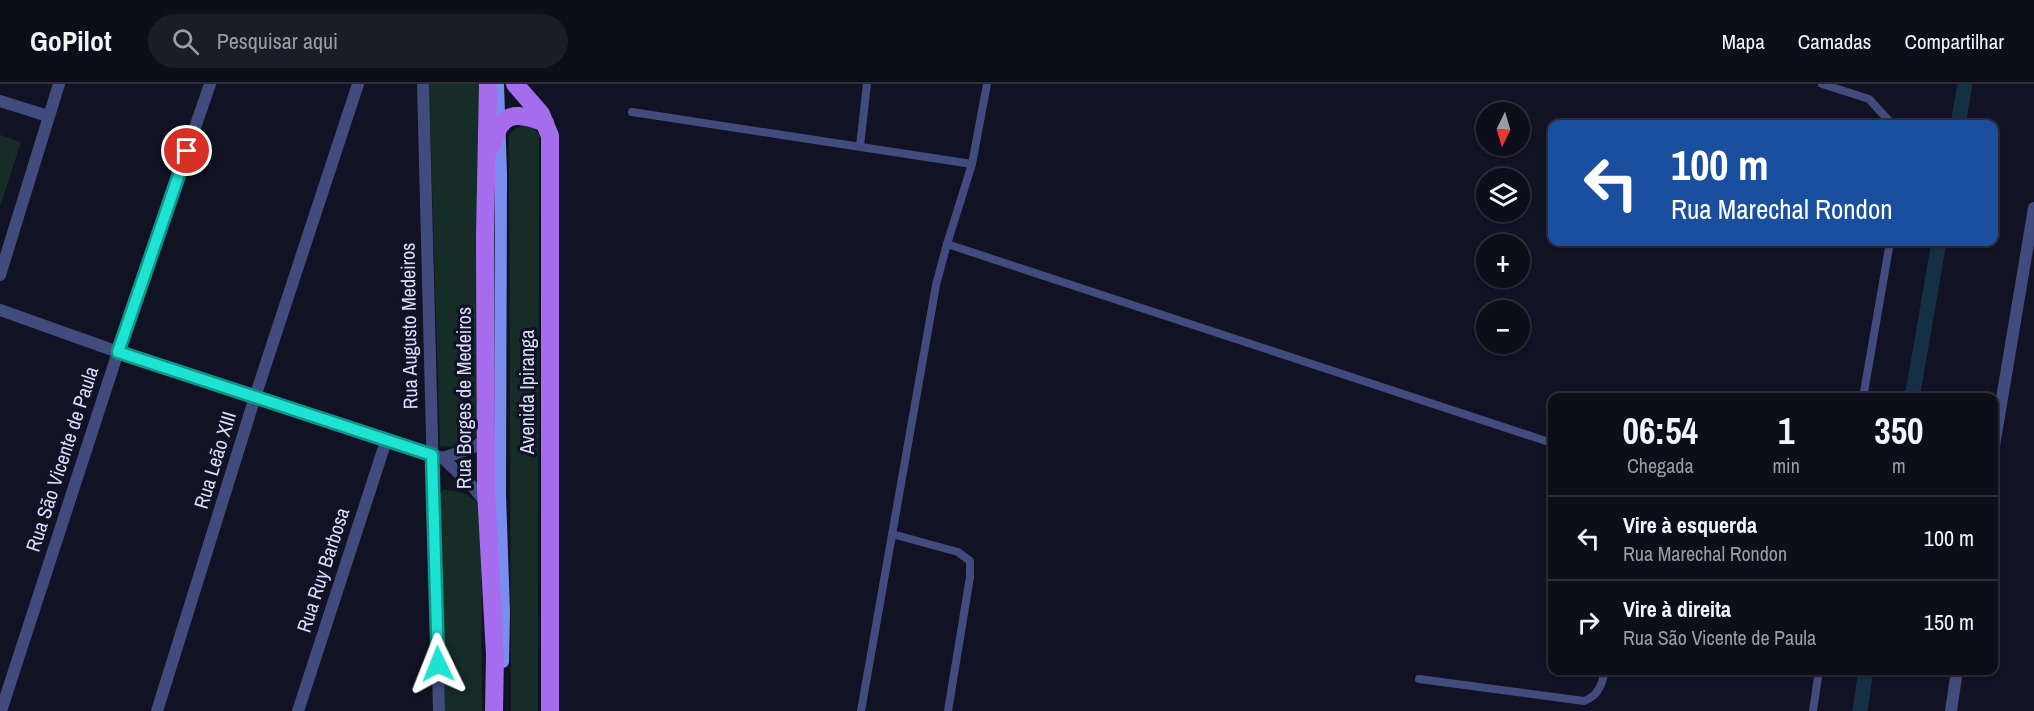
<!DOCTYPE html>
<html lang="pt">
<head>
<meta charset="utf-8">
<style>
	body { margin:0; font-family:"Archivo Narrow",sans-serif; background:#1b1c27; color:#f1f3f6; height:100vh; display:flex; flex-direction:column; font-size:22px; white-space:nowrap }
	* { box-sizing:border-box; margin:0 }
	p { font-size:20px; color:#9a9ca2 }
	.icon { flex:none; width:33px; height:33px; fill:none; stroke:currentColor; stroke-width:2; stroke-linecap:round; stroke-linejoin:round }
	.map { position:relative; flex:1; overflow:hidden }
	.sheet { position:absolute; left:1548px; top:309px; width:450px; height:282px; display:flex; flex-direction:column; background:#0d0e1a; border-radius:12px; box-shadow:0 2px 4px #0004,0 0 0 2px #2d2e39 }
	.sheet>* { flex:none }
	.top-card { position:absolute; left:1548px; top:36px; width:450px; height:126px; border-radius:12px; box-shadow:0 2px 4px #0004,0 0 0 2px #2d2e39; background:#1a4fa0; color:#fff; overflow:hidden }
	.needle { width:39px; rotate:185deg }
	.tools { position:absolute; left:1476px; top:18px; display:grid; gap:12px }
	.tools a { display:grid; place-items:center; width:54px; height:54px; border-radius:50%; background:#0d0e1a; box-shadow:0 2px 4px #0004,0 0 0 2px #2d2e39; font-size:30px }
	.pin { position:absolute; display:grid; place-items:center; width:51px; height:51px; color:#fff; margin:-26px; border:3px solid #fff; border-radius:50%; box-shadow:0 2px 6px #0007 }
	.me { position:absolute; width:66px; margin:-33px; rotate:358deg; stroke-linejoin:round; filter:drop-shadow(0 0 4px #0008) }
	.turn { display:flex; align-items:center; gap:21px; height:126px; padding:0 24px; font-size:27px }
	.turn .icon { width:78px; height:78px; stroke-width:2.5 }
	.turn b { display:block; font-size:42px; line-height:51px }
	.eta { display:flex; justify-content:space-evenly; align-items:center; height:102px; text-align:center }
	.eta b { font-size:36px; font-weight:700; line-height:42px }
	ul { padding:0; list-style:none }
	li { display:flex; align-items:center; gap:18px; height:84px; padding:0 24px; border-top:2px solid #2d2e39 }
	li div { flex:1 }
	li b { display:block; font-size:22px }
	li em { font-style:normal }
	header { display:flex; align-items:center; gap:36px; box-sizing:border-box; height:84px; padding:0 30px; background:#0d0e1a; border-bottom:2px solid #2d2e39 }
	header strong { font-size:28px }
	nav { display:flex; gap:33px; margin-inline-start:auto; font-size:21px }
	.search { width:420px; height:54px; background:#1b1c27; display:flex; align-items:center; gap:15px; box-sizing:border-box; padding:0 21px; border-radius:33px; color:#9a9ca2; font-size:22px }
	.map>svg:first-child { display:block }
	.green { fill:#152c27 }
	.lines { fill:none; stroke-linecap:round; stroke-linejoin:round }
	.canal { stroke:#143044; stroke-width:15 }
	.lane { stroke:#424b7d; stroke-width:8 }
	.street { stroke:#424b7d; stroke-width:12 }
	.secondary { stroke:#7b8eef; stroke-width:12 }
	.primary { stroke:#a56ded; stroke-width:18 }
	.route-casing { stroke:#129488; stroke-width:15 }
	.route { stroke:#1ce3d2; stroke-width:10 }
	.labels { text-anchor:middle; stroke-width:6; stroke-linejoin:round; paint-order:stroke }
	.street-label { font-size:20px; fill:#d9dbfa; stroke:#111223 }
</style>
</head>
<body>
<header>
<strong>GoPilot</strong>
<div class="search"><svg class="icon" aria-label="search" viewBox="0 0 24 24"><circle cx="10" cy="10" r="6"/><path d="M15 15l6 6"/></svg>Pesquisar aqui</div>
<nav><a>Mapa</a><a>Camadas</a><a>Compartilhar</a></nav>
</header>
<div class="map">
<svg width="2034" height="627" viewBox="0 0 2034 627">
	<rect width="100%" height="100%" fill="#111223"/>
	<!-- green -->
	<g class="green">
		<path d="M 429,0 L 480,0 L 480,348 C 467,360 458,364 440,362 Z"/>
		<path d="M 523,41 L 533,42 L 539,51 L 538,627 L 511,627 L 509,51 L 515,45 Z"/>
		<path d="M 0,51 L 21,58 L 0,123 Z"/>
		<path d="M 443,406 C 460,406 474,411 481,426 L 482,627 L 445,627 L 438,410 Z"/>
	</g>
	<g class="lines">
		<!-- canal -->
		<g class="canal">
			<path d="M 1958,40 L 1965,0"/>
			<path d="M 1912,314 L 1939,158"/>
			<path d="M 1860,627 L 1866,586"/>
		</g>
		<!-- lane -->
		<g class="lane">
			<path d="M 1822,0 L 1869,15 L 1892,40"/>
			<path d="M 632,28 L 972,80"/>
			<path d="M 860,62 L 867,0"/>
			<path d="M 947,160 L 972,80 L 987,0"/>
			<path d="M 1863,314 L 1890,158"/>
			<path d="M 892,450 L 958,468 L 970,477 L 970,493 L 948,627"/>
			<path d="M 1419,595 L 1584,617 C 1598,612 1602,601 1605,586"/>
			<path d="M 861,627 L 936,201 L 947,160 L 1552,359"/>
			<path d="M 1813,627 L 1819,586"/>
		</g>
		<!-- street -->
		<g class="street">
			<path d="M 423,0 L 439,627"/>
			<path d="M 0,17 L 48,32"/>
			<path d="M 0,191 L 59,0"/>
			<path d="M 0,226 L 118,268 L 443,374 L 473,403 L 486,419"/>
			<path d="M 1994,362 L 2034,124"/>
			<path d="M 443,374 L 470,365 L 486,356"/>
			<path d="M 1,627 L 118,268 L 210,0"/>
			<path d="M 157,627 L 255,313 L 358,0"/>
			<path d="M 298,627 L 386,357"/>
			<path d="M 1951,627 L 1957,586"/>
		</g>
		<!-- secondary -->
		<path class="secondary" d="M 498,0 L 501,90 L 500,411 L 504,528 L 503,578"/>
		<!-- primary -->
		<g class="primary">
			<path d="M 488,0 L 485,152 L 486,407 L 495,571 L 494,627"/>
			<path d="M 515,0 L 541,30 L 550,52 L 550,627"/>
			<path d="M 492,62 C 500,28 515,27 545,39"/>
		</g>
	</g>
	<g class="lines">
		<defs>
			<path id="route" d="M 187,67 L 118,268 L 432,371 L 438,580"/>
		</defs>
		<!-- route casing -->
		<use href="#route" class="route-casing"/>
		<!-- route -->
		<use href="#route" class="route"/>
	</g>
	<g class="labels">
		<!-- street labels -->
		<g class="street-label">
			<text transform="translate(409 242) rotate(-91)" y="7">Rua Augusto Medeiros</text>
			<text transform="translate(527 308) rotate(-90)" y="7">Avenida Ipiranga</text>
			<text transform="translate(464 314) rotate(-90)" y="7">Rua Borges de Medeiros</text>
			<text transform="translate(62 375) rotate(-72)" y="7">Rua São Vicente de Paula</text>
			<text transform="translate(215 376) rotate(-73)" y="7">Rua Leão XIII</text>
			<text transform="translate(323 486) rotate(-72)" y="7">Rua Ruy Barbosa</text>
		</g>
	</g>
</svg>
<div class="tools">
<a><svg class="needle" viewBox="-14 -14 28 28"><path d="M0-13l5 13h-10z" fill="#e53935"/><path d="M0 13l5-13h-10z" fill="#9a9ca2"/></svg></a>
<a><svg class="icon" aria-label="layers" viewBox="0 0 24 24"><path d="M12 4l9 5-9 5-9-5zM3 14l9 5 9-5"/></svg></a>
<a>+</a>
<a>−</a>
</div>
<div class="pin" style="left:187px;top:67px;background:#d93025"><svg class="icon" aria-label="arrive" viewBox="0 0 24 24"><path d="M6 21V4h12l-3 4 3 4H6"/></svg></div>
<svg class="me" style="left:438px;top:580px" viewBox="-20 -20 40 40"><path d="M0-17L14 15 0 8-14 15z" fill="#1ce3d2" stroke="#fff" stroke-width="4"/></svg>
<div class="top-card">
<div class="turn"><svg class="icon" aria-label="left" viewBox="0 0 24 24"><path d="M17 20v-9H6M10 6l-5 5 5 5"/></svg><div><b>100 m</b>Rua Marechal Rondon</div></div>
</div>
<section class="sheet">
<div class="eta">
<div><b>06:54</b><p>Chegada</p></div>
<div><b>1</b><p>min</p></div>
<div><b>350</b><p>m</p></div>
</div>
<ul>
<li><svg class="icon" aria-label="left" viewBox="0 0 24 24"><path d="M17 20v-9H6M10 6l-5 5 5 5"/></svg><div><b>Vire à esquerda</b><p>Rua Marechal Rondon</p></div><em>100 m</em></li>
<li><svg class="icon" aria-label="right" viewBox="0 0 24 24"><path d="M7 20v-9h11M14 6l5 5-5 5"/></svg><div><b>Vire à direita</b><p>Rua São Vicente de Paula</p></div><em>150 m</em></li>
</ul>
</section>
</div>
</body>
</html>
